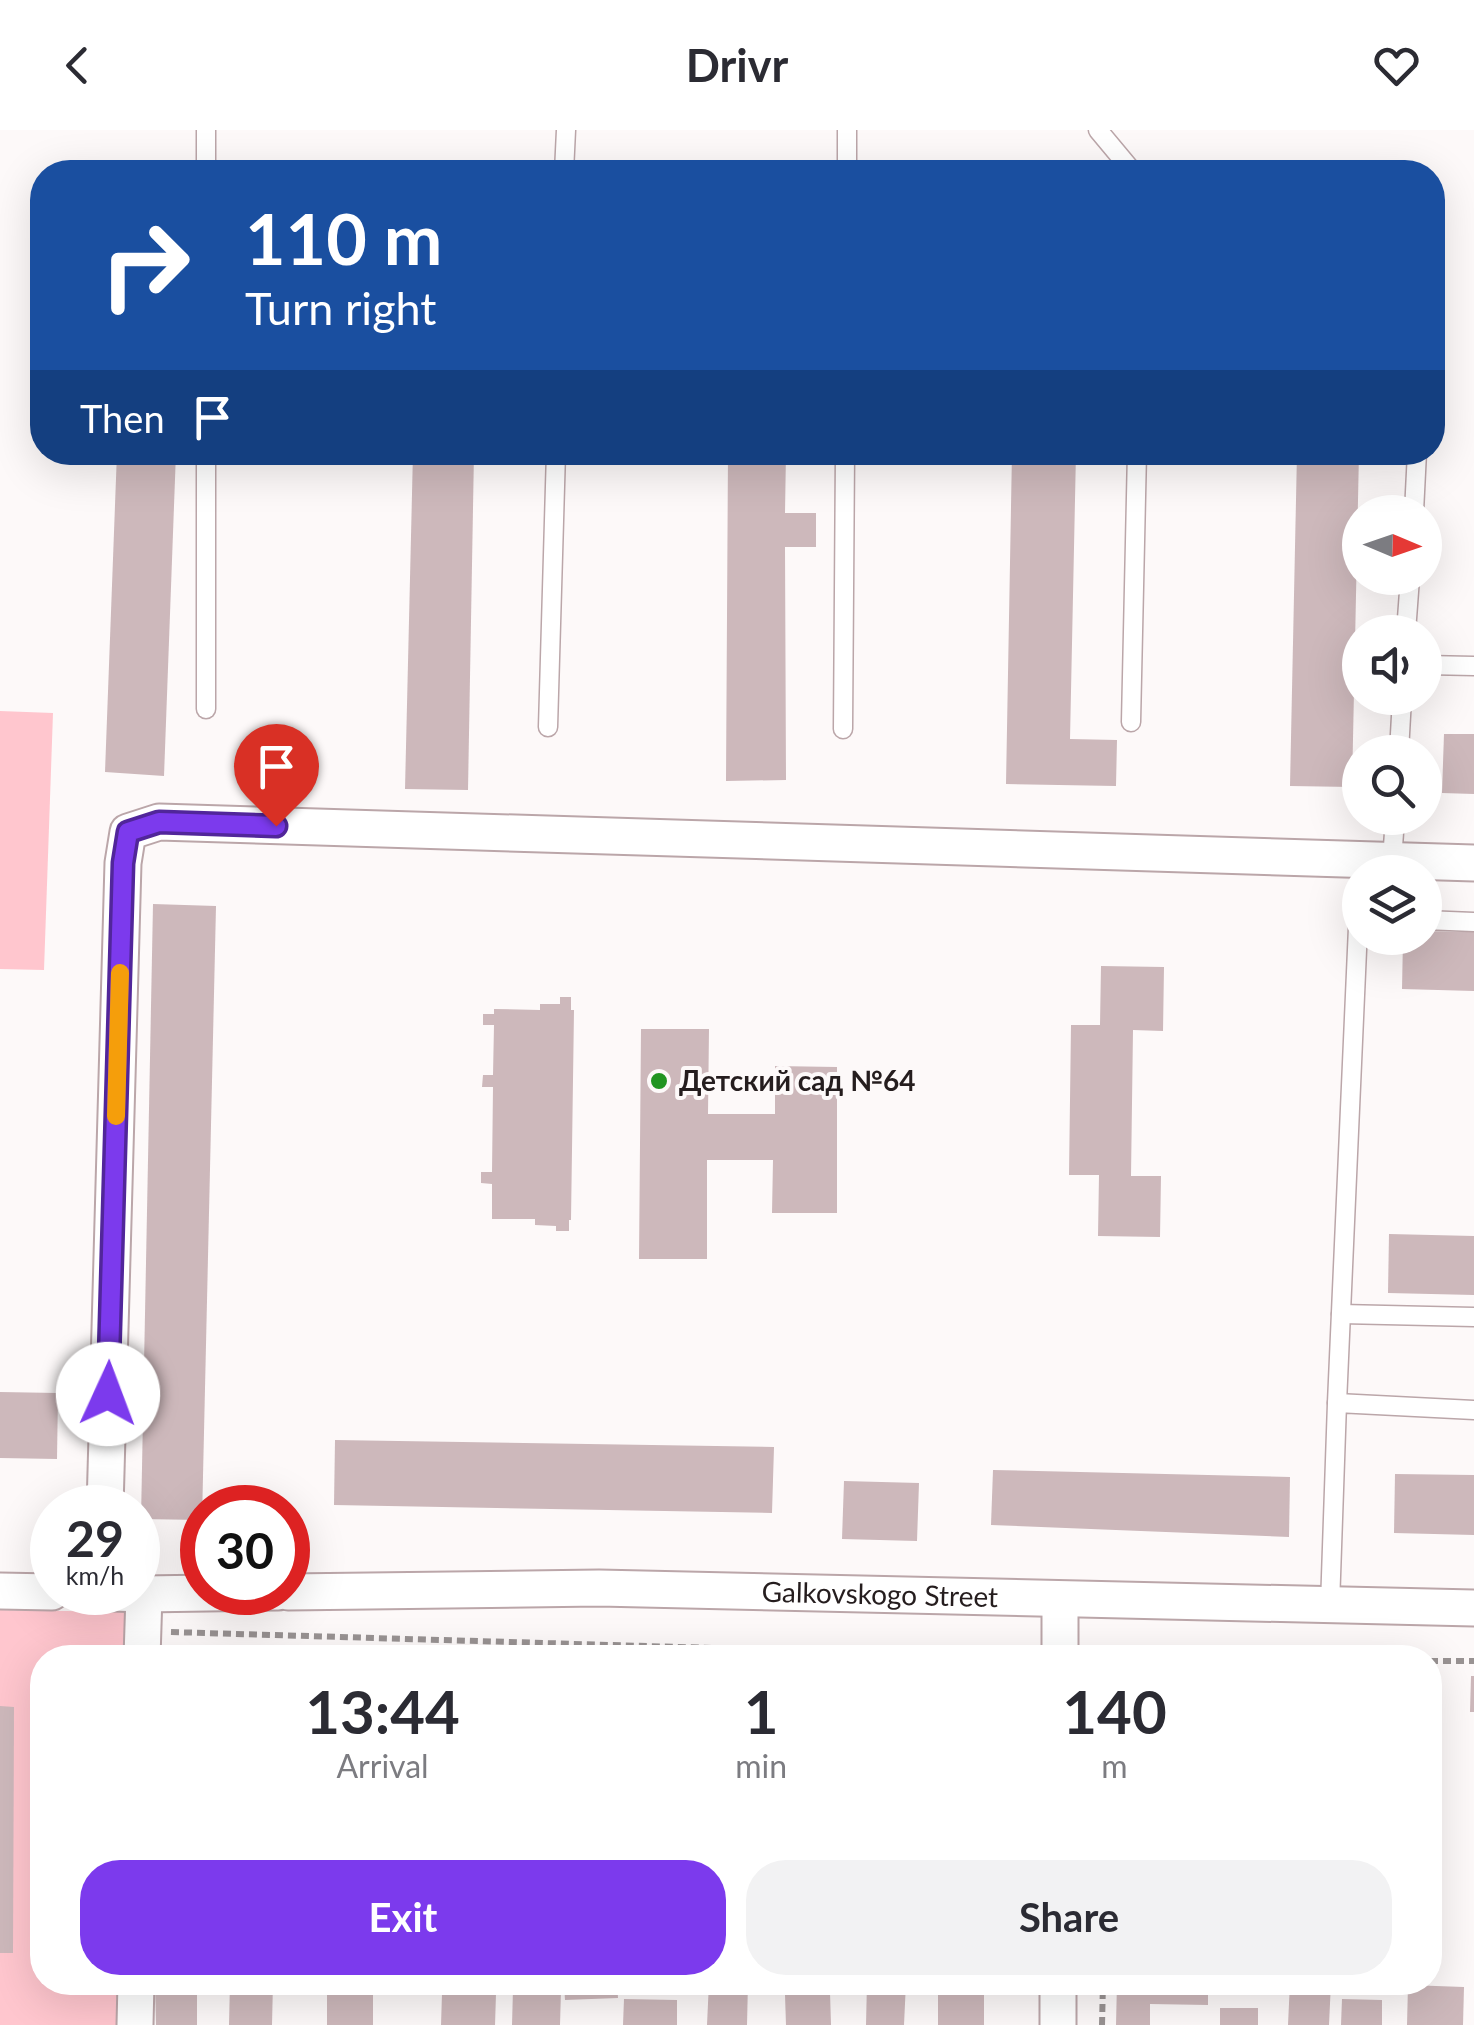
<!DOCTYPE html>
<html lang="en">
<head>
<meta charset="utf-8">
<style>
	body { margin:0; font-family:Lato,sans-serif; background:#f2f2f3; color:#2b2b33; height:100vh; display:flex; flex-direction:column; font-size:38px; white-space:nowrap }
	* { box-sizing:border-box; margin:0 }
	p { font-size:32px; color:#7c7c81 }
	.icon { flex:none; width:55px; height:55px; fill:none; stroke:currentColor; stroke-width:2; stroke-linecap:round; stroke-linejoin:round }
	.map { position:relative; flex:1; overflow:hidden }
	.details { position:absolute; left:30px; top:1515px; width:1412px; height:350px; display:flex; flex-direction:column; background:#fff; border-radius:40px; box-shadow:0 10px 40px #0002 }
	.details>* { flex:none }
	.hud { position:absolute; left:30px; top:30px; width:1415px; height:305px; border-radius:40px; box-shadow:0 10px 40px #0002; background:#1a4fa0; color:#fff; overflow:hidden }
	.needle { width:65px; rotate:92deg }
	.tools { position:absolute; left:1342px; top:365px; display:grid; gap:20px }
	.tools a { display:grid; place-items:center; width:100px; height:100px; border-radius:50%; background:#fff; box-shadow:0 10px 40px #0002; font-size:50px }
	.speed { position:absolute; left:30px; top:1355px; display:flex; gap:20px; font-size:50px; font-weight:700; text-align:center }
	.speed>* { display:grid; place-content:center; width:130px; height:130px; border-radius:50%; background:#fff; box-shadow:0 10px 40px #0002; line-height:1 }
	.speed small { font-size:25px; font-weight:400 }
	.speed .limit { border:15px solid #d22; background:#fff; color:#111 }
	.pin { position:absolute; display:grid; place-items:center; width:85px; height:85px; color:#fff; margin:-102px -42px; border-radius:50% 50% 50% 0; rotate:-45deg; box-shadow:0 0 10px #0007 }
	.pin .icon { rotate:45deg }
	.me { position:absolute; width:110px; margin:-55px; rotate:2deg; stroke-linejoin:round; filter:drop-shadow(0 0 8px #0008) }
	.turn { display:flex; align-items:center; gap:35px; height:210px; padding:0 50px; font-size:45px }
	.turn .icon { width:130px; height:130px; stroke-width:2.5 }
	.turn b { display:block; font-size:70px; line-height:85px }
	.then { display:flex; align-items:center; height:95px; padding:0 50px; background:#0003; gap:20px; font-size:38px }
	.eta { display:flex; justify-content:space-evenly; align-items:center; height:170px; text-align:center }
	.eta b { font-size:60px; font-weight:700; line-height:70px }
	.action { display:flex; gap:20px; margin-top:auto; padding:20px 50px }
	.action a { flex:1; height:115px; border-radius:40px; background:#7c3aed; color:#fff; font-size:40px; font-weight:700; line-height:115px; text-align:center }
	.action a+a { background:#f2f2f3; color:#2b2b33 }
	header { display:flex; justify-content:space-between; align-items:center; height:130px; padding:0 50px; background:#fff; font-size:45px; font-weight:700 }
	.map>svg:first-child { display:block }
	.green { fill:#ffc6ce }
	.building { fill:#cdb8bb }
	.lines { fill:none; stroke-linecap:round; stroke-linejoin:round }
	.lane-casing { stroke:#bba6a9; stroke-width:21 }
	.street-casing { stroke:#bba6a9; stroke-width:39 }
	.path { stroke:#999393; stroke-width:6; stroke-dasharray:8 5; stroke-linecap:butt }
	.lane { stroke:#fff; stroke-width:18 }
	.street { stroke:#fff; stroke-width:35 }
	.route-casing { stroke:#51269a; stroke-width:25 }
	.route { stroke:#7c3aed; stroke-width:18 }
	.slow { stroke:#f59e0b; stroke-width:18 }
	.poi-dot { fill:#229522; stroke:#fdf9f9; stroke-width:4 }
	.labels { text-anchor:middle; stroke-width:8; stroke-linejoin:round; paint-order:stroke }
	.poi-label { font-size:28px; font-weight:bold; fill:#251d1e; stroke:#fdf9f9; text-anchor:start }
	.street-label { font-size:28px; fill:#251d1e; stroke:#fdf9f9 }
</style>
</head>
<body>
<header><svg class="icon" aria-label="back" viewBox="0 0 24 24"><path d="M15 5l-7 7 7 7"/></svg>Drivr<svg class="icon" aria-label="heart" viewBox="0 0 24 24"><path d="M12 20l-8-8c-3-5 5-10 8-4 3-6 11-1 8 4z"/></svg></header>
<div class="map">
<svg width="1474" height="1895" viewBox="0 0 1474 1895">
	<rect width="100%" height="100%" fill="#fdf9f9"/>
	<!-- green -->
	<g class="green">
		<path d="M 0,581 L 53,583 L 44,840 L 0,839 Z"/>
		<path d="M 0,1480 L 132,1482 L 131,1527 L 42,1528 L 42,1852 L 124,1853 L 123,1895 L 0,1895 Z"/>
	</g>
	<!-- building -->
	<g class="building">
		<path d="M 117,322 L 176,322 L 164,646 L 105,642 Z"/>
		<path d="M 413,322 L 474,322 L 468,660 L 405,659 Z"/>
		<path d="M 728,322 L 786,322 L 785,383 L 816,383 L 816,417 L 785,417 L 786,650 L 726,651 Z"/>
		<path d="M 1012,322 L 1076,322 L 1070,609 L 1117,610 L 1116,656 L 1006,654 Z"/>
		<path d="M 1297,322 L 1359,322 L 1352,657 L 1290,656 Z"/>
		<path d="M 1444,604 L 1474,604 L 1474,664 L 1442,663 Z"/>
		<path d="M 153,774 L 216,776 L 202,1390 L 141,1389 Z"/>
		<path d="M 1425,801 L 1474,802 L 1474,861 L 1402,859 L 1403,808 L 1425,808 Z"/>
		<path d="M 1101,836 L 1164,837 L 1163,901 L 1133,900 L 1131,1046 L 1161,1046 L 1160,1107 L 1098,1106 L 1099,1045 L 1069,1045 L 1071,895 L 1100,895 Z"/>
		<path d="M 560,867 L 571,867 L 571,880 L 574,880 L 571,1090 L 569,1090 L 569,1101 L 556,1101 L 556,1096 L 535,1095 L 535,1089 L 492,1089 L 492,1054 L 481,1053 L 481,1042 L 492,1042 L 493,957 L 482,957 L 483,945 L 493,945 L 494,895 L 483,895 L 483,884 L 494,884 L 494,879 L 540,880 L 540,874 L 560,874 Z"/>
		<path d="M 641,899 L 709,899 L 708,984 L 775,984 L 775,936 L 837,937 L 837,1083 L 772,1083 L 773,1030 L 707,1030 L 707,1129 L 639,1129 Z"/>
		<path d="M 1389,1104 L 1474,1106 L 1474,1165 L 1388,1163 Z"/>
		<path d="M 0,1262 L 58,1263 L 57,1329 L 0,1328 Z"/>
		<path d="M 335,1310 L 774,1317 L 772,1383 L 334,1375 Z"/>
		<path d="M 993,1340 L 1290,1347 L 1289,1407 L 991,1395 Z"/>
		<path d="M 1395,1344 L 1474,1345 L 1474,1405 L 1394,1403 Z"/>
		<path d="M 844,1351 L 919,1353 L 917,1411 L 842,1409 Z"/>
		<path d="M 380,1519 L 405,1520 L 405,1528 L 380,1528 Z"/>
		<path d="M 314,1520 L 362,1521 L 362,1528 L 314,1528 Z"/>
		<path d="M 159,1522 L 212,1523 L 212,1528 L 158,1528 Z"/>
		<path d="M 1471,1546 L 1474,1546 L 1474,1582 L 1470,1582 Z"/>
		<path d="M 0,1576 L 14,1577 L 13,1823 L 0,1823 Z"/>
		<path d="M 155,1852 L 197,1852 L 197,1895 L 156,1895 Z"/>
		<path d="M 230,1852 L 273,1852 L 272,1895 L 229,1895 Z"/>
		<rect x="327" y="1852" width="46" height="43"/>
		<path d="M 564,1852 L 617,1852 L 618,1868 L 565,1870 Z"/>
		<path d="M 709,1852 L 748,1852 L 747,1895 L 707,1895 Z"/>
		<path d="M 867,1852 L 906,1852 L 904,1895 L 866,1895 Z"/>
		<rect x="938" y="1852" width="46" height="43"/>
		<path d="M 1117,1852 L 1208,1852 L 1208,1875 L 1150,1874 L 1150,1895 L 1116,1895 Z"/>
		<path d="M 1290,1852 L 1331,1852 L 1329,1895 L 1288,1895 Z"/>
		<path d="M 1408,1855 L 1464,1857 L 1463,1895 L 1407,1895 Z"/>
		<path d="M 513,1859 L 561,1860 L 560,1895 L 512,1895 Z"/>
		<path d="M 442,1863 L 496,1864 L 495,1895 L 441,1895 Z"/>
		<path d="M 830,1863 L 831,1895 L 786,1895 L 785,1865 Z"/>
		<path d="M 624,1869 L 677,1870 L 677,1895 L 623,1895 Z"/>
		<path d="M 1342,1869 L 1382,1870 L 1382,1895 L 1341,1895 Z"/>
		<rect x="1220" y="1878" width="38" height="17"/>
	</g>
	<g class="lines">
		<defs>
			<g id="lane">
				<path d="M 1098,0 L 1133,42"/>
				<path d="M 206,42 L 206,0"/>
				<path d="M 564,42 L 566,0"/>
				<path d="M 847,42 L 847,0"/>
				<path d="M 1414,382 L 1417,322"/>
				<path d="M 1406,502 L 1410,448"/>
				<path d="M 1425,535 L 1474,536"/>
				<path d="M 206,579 L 206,322"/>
				<path d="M 1131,592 L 1137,322"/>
				<path d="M 548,597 L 556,322"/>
				<path d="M 843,599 L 845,322"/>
				<path d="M 1399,622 L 1402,568"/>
				<path d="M 1392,731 L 1395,688"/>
				<path d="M 1425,790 L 1474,792"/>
				<path d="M 1341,1184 L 1474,1187"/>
				<path d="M 1337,1273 L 1360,752"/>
				<path d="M 1330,1475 L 1337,1273 L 1474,1280"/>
			</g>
			<g id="street">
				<path d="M 105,1378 L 123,733 L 128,702 L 159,692 L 1474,733"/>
				<path d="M 0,1461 L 52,1462"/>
				<path d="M 82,1462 L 144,1464 L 278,1462"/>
				<path id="s1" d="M 288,1462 L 599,1458 L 1474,1478"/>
				<path d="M 142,1528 L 144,1464"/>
				<path d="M 1060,1528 L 1060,1470"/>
				<path d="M 135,1895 L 136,1852"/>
				<path d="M 1058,1895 L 1058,1852"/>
			</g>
		</defs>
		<!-- lane casing -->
		<use href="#lane" class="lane-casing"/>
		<!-- street casing -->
		<use href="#street" class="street-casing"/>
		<!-- path -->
		<g class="path">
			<path d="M 171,1502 L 882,1523 L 945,1528"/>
			<path d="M 1111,1528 L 1225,1528"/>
			<path d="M 1430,1531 L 1474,1531"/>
			<path d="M 1102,1895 L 1103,1852"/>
		</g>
		<!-- lane -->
		<use href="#lane" class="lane"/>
		<!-- street -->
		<use href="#street" class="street"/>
	</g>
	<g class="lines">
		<defs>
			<path id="route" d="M 108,1264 L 123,733 L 128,702 L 159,692 L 276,696"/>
		</defs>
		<!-- route casing -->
		<use href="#route" class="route-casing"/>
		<!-- route -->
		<use href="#route" class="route"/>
		<!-- slow -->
		<path class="slow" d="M 116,986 L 120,843"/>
	</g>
	<!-- markers -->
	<circle class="poi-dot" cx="659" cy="951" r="10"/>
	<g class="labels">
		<!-- poi labels -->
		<g class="poi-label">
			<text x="679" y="961">Детский сад №64</text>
		</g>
		<!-- street labels -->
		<g class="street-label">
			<text dy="10" stroke="none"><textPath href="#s1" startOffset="592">Galkovskogo Street</textPath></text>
		</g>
	</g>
</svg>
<div class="tools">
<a><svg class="needle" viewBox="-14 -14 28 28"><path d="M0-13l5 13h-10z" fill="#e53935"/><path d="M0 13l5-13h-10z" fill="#7c7c81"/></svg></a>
<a><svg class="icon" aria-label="sound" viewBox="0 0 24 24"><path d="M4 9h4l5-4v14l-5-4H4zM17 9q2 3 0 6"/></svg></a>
<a><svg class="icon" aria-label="search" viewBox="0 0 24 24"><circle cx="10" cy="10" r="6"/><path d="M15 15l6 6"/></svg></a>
<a><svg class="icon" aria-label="layers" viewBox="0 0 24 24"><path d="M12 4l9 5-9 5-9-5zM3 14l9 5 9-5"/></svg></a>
</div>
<div class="speed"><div>29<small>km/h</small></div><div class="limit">30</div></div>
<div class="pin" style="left:276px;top:696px;background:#d93025"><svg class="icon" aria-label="arrive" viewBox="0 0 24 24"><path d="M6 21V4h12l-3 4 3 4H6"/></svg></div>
<svg class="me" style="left:108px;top:1264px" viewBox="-20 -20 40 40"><circle r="19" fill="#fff"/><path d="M0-13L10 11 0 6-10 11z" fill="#7c3aed"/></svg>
<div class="hud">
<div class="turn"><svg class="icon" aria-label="right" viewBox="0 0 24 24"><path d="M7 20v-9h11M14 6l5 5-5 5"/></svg><div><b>110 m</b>Turn right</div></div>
<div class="then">Then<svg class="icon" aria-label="arrive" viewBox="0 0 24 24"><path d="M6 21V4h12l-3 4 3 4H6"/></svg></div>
</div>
<section class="details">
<div class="eta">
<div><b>13:44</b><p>Arrival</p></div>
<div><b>1</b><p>min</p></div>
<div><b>140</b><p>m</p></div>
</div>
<div class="action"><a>Exit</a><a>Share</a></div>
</section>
</div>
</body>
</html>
